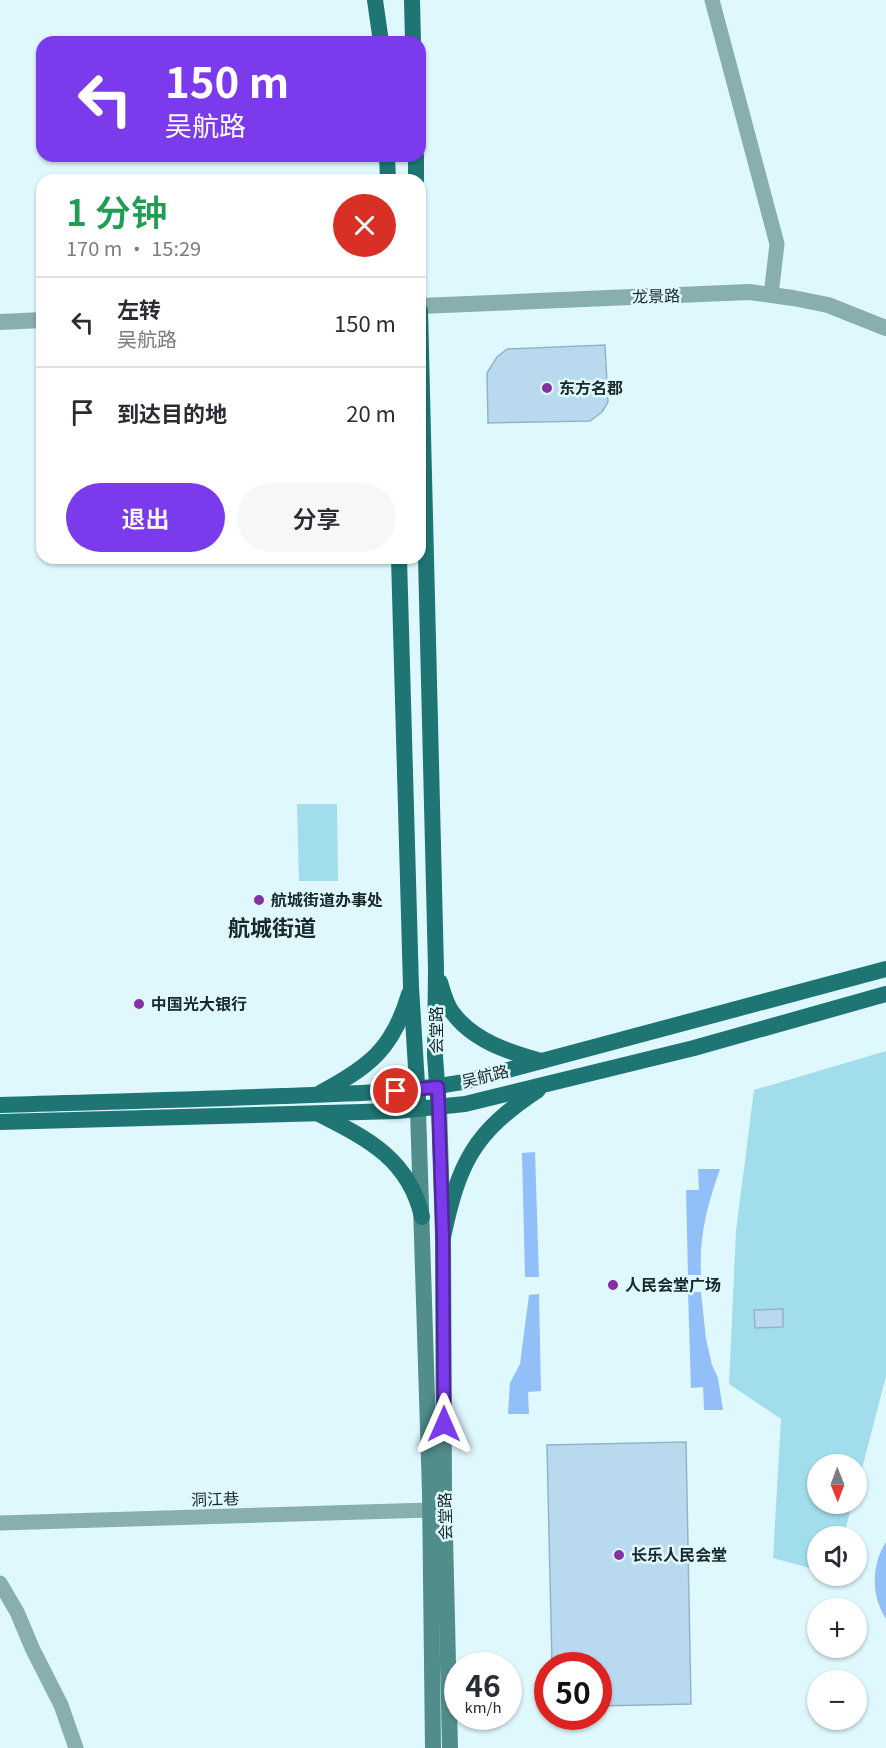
<!DOCTYPE html>
<html lang="zh">
<head>
<meta charset="utf-8">
<style>
	body { margin:0; font-family:Georgia,"Noto Sans SC",serif; background:#f7f7f7; color:#2b2b33; height:100vh; display:flex; flex-direction:column; font-size:22px; white-space:nowrap }
	* { box-sizing:border-box; margin:0 }
	p { font-size:20px; color:#7c7c81 }
	.icon { flex:none; width:33px; height:33px; fill:none; stroke:currentColor; stroke-width:2; stroke-linecap:round; stroke-linejoin:round }
	.map { position:relative; flex:1; overflow:hidden }
	.sheet { position:absolute; left:36px; top:174px; width:390px; height:390px; display:flex; flex-direction:column; background:#fff; border-radius:18px; box-shadow:0 2px 4px #0004 }
	.sheet>* { flex:none }
	.hud { position:absolute; left:36px; top:36px; width:390px; height:126px; border-radius:18px; box-shadow:0 2px 4px #0004; background:#7c3aed; color:#fff; overflow:hidden }
	.needle { width:39px; rotate:179deg }
	.tools { position:absolute; left:807px; top:1454px; display:grid; gap:12px }
	.tools a { display:grid; place-items:center; width:60px; height:60px; border-radius:50%; background:#fff; box-shadow:0 2px 4px #0004; font-size:30px }
	.speed { position:absolute; left:444px; top:1652px; display:flex; gap:12px; font-size:30px; font-weight:700; text-align:center }
	.speed>* { display:grid; place-content:center; width:78px; height:78px; border-radius:50%; background:#fff; box-shadow:0 2px 4px #0004; line-height:1 }
	.speed small { font-size:15px; font-weight:400 }
	.speed .limit { border:9px solid #d22; background:#fff; color:#111 }
	.pin { position:absolute; display:grid; place-items:center; width:51px; height:51px; color:#fff; margin:-26px; border:3px solid #fff; border-radius:50%; box-shadow:0 2px 6px #0007 }
	.me { position:absolute; width:66px; margin:-33px; rotate:0deg; stroke-linejoin:round; filter:drop-shadow(0 0 4px #0008) }
	.turn { display:flex; align-items:center; gap:21px; height:126px; padding:0 30px; font-size:27px }
	.turn .icon { width:78px; height:78px; stroke-width:2.5 }
	.turn b { display:block; font-size:42px; line-height:51px }
	.round { display:grid; place-items:center; flex:none; width:63px; height:63px; border-radius:32px; background:#f7f7f7 }
	.summary { display:flex; align-items:center; justify-content:space-between; height:102px; padding:0 30px }
	h1 { font-size:36px; font-weight:600; line-height:45px; color:#1e9e55 }
	.action { display:flex; gap:12px; margin-top:auto; padding:12px 30px }
	.action a { flex:1; height:69px; border-radius:36px; background:#7c3aed; color:#fff; font-size:24px; font-weight:600; line-height:69px; text-align:center }
	.action a+a { background:#f7f7f7; color:#2b2b33 }
	ul { padding:0; list-style:none }
	li { display:flex; align-items:center; gap:18px; height:90px; padding:0 30px; border-top:2px solid #e1e1e2 }
	li div { flex:1 }
	li b { display:block; font-size:22px }
	li em { font-style:normal }
	.map>svg:first-child { display:block }
	.green { fill:#a1ddea }
	.water { fill:#92bff7 }
	.building { fill:#b9daee; stroke:#93b4c6; stroke-width:1.5 }
	.lines { fill:none; stroke-linecap:round; stroke-linejoin:round }
	.minor { stroke:#88afad; stroke-width:15 }
	.tertiary { stroke:#88afad; stroke-width:16 }
	.secondary { stroke:#518d8b; stroke-width:16 }
	.primary { stroke:#1e7573; stroke-width:16 }
	.route-casing { stroke:#51269a; stroke-width:15 }
	.route { stroke:#7c3aed; stroke-width:10 }
	.poi-dot { fill:#8231a1; stroke:#dff8fe; stroke-width:2 }
	.labels { text-anchor:middle; stroke-width:5; stroke-linejoin:round; paint-order:stroke }
	.street-label { font-size:16px; fill:#18282b; stroke:#dff8fe }
	.poi-label { font-size:16px; font-weight:bold; fill:#18282b; stroke:#dff8fe; text-anchor:start }
	.district-label { font-size:22px; font-weight:bold; fill:#18282b; stroke:#dff8fe }
</style>
</head>
<body>
<div class="map">
<svg width="886" height="1748" viewBox="0 0 886 1748">
	<rect width="100%" height="100%" fill="#dff8fe"/>
	<!-- green -->
	<g class="green">
		<path d="M 297,804 L 337,804 L 338,881 L 299,881 Z"/>
		<path d="M 886,1051 L 886,1376 L 857,1488 L 856,1464 L 818,1464 L 818,1503 L 852,1503 L 844,1536 L 818,1536 L 817,1570 L 773,1558 L 781,1419 L 729,1384 L 736,1231 L 754,1090 Z"/>
	</g>
	<!-- water -->
	<g class="water">
		<path d="M 535,1152 L 539,1277 L 525,1277 L 522,1153 Z"/>
		<path d="M 698,1169 L 720,1169 C 707,1206 699,1236 701,1275 L 688,1275 L 686,1190 L 699,1190 Z"/>
		<path d="M 688,1292 L 701,1292 L 706,1339 L 712,1365 L 718,1378 L 723,1410 L 704,1410 L 703,1387 L 691,1388 Z"/>
		<path d="M 539,1294 L 541,1391 L 528,1392 L 529,1414 L 508,1414 L 510,1383 L 520,1364 L 529,1295 Z"/>
		<path d="M 886,1542 L 886,1619 C 871,1596 871,1565 886,1542 Z"/>
	</g>
	<!-- building -->
	<g class="building">
		<path d="M 605,345 L 608,402 L 602,412 L 590,421 L 488,423 L 487,373 L 497,357 L 507,349 Z"/>
		<path d="M 783,1309 L 783,1327 L 755,1328 L 754,1310 Z"/>
		<path d="M 686,1442 L 691,1704 L 598,1706 L 598,1665 L 552,1665 L 547,1445 Z"/>
	</g>
	<g class="lines">
		<!-- minor -->
		<g class="minor">
			<path d="M 712,0 L 777,244 L 771,295"/>
			<path d="M 0,1523 L 430,1510"/>
			<path d="M 0,1583 L 17,1612 L 33,1650 L 61,1705 L 76,1748"/>
		</g>
		<!-- tertiary -->
		<g class="tertiary">
			<path d="M 420,306 L 749,292 L 793,298 L 828,305 L 886,328"/>
			<path d="M 0,322 L 42,320"/>
		</g>
		<!-- secondary -->
		<g class="secondary">
			<path d="M 439,1108 L 443,1237 L 444,1493 L 450,1748"/>
			<path d="M 418,1110 L 430,1493 L 433,1748"/>
		</g>
		<!-- primary -->
		<g class="primary">
			<path d="M 375,0 L 381,42"/>
			<path d="M 412,0 L 413,42"/>
			<path d="M 387,156 L 388,180"/>
			<path d="M 416,156 L 416,180"/>
			<path d="M 420,311 L 436,969 L 435,1056 L 438,1098"/>
			<path d="M 399,558 L 411,987 L 418,1100"/>
			<path d="M 440,982 C 443,992 446,1004 452,1012 C 473,1041 509,1052 541,1061"/>
			<path d="M 320,1093 C 369,1067 393,1049 409,994"/>
			<path d="M 0,1105 C 94,1102 188,1100 282,1096 C 343,1094 403,1093 463,1082 L 886,969"/>
			<path d="M 319,1114 C 368,1139 409,1159 422,1217"/>
			<path d="M 0,1122 L 397,1111 L 465,1104 L 694,1048 L 886,994"/>
			<path d="M 443,1237 C 459,1163 473,1133 538,1090"/>
		</g>
	</g>
	<g class="lines">
		<defs>
			<path id="route" d="M 396,1091 L 438,1087 L 443,1237 L 444,1424"/>
		</defs>
		<!-- route casing -->
		<use href="#route" class="route-casing"/>
		<!-- route -->
		<use href="#route" class="route"/>
	</g>
	<!-- markers -->
	<g class="poi-dot">
		<circle cx="547" cy="388" r="6"/>
		<circle cx="259" cy="900" r="6"/>
		<circle cx="139" cy="1004" r="6"/>
		<circle cx="613" cy="1285" r="6"/>
		<circle cx="619" cy="1555" r="6"/>
	</g>
	<g class="labels">
		<!-- street labels -->
		<g class="street-label">
			<text transform="translate(656 296) rotate(-2)" y="6">龙景路</text>
			<text transform="translate(436 1030) rotate(-90)" y="6">会堂路</text>
			<text transform="translate(485 1076) rotate(-14)" y="6">吴航路</text>
			<text transform="translate(215 1499) rotate(-2)" y="6">洞江巷</text>
			<text transform="translate(445 1516) rotate(-91)" y="6">会堂路</text>
		</g>
		<!-- poi labels -->
		<g class="poi-label">
			<text x="559" y="394">东方名郡</text>
			<text x="271" y="906">航城街道办事处</text>
			<text x="151" y="1010">中国光大银行</text>
			<text x="625" y="1291">人民会堂广场</text>
			<text x="631" y="1561">长乐人民会堂</text>
		</g>
		<!-- district labels -->
		<g class="district-label">
			<text x="272" y="936">航城街道</text>
		</g>
	</g>
</svg>
<div class="tools">
<a><svg class="needle" viewBox="-14 -14 28 28"><path d="M0-13l5 13h-10z" fill="#e53935"/><path d="M0 13l5-13h-10z" fill="#7c7c81"/></svg></a>
<a><svg class="icon" aria-label="sound" viewBox="0 0 24 24"><path d="M4 9h4l5-4v14l-5-4H4zM17 9q2 3 0 6"/></svg></a>
<a>+</a>
<a>−</a>
</div>
<div class="speed"><div>46<small>km/h</small></div><div class="limit">50</div></div>
<div class="pin" style="left:396px;top:1091px;background:#d93025"><svg class="icon" aria-label="arrive" viewBox="0 0 24 24"><path d="M6 21V4h12l-3 4 3 4H6"/></svg></div>
<svg class="me" style="left:444px;top:1424px" viewBox="-20 -20 40 40"><path d="M0-17L14 15 0 8-14 15z" fill="#7c3aed" stroke="#fff" stroke-width="4"/></svg>
<div class="hud">
<div class="turn"><svg class="icon" aria-label="left" viewBox="0 0 24 24"><path d="M17 20v-9H6M10 6l-5 5 5 5"/></svg><div><b>150 m</b>吴航路</div></div>
</div>
<section class="sheet">
<div class="summary"><div><h1>1 分钟</h1><p>170 m · 15:29</p></div><a class="round" style="background:#d93025;color:#fff"><svg class="icon" aria-label="close" viewBox="0 0 24 24"><path d="M6 6l12 12M18 6L6 18"/></svg></a></div>
<ul>
<li><svg class="icon" aria-label="left" viewBox="0 0 24 24"><path d="M17 20v-9H6M10 6l-5 5 5 5"/></svg><div><b>左转</b><p>吴航路</p></div><em>150 m</em></li>
<li><svg class="icon" aria-label="arrive" viewBox="0 0 24 24"><path d="M6 21V4h12l-3 4 3 4H6"/></svg><div><b>到达目的地</b></div><em>20 m</em></li>
</ul>
<div class="action"><a>退出</a><a>分享</a></div>
</section>
</div>
</body>
</html>
